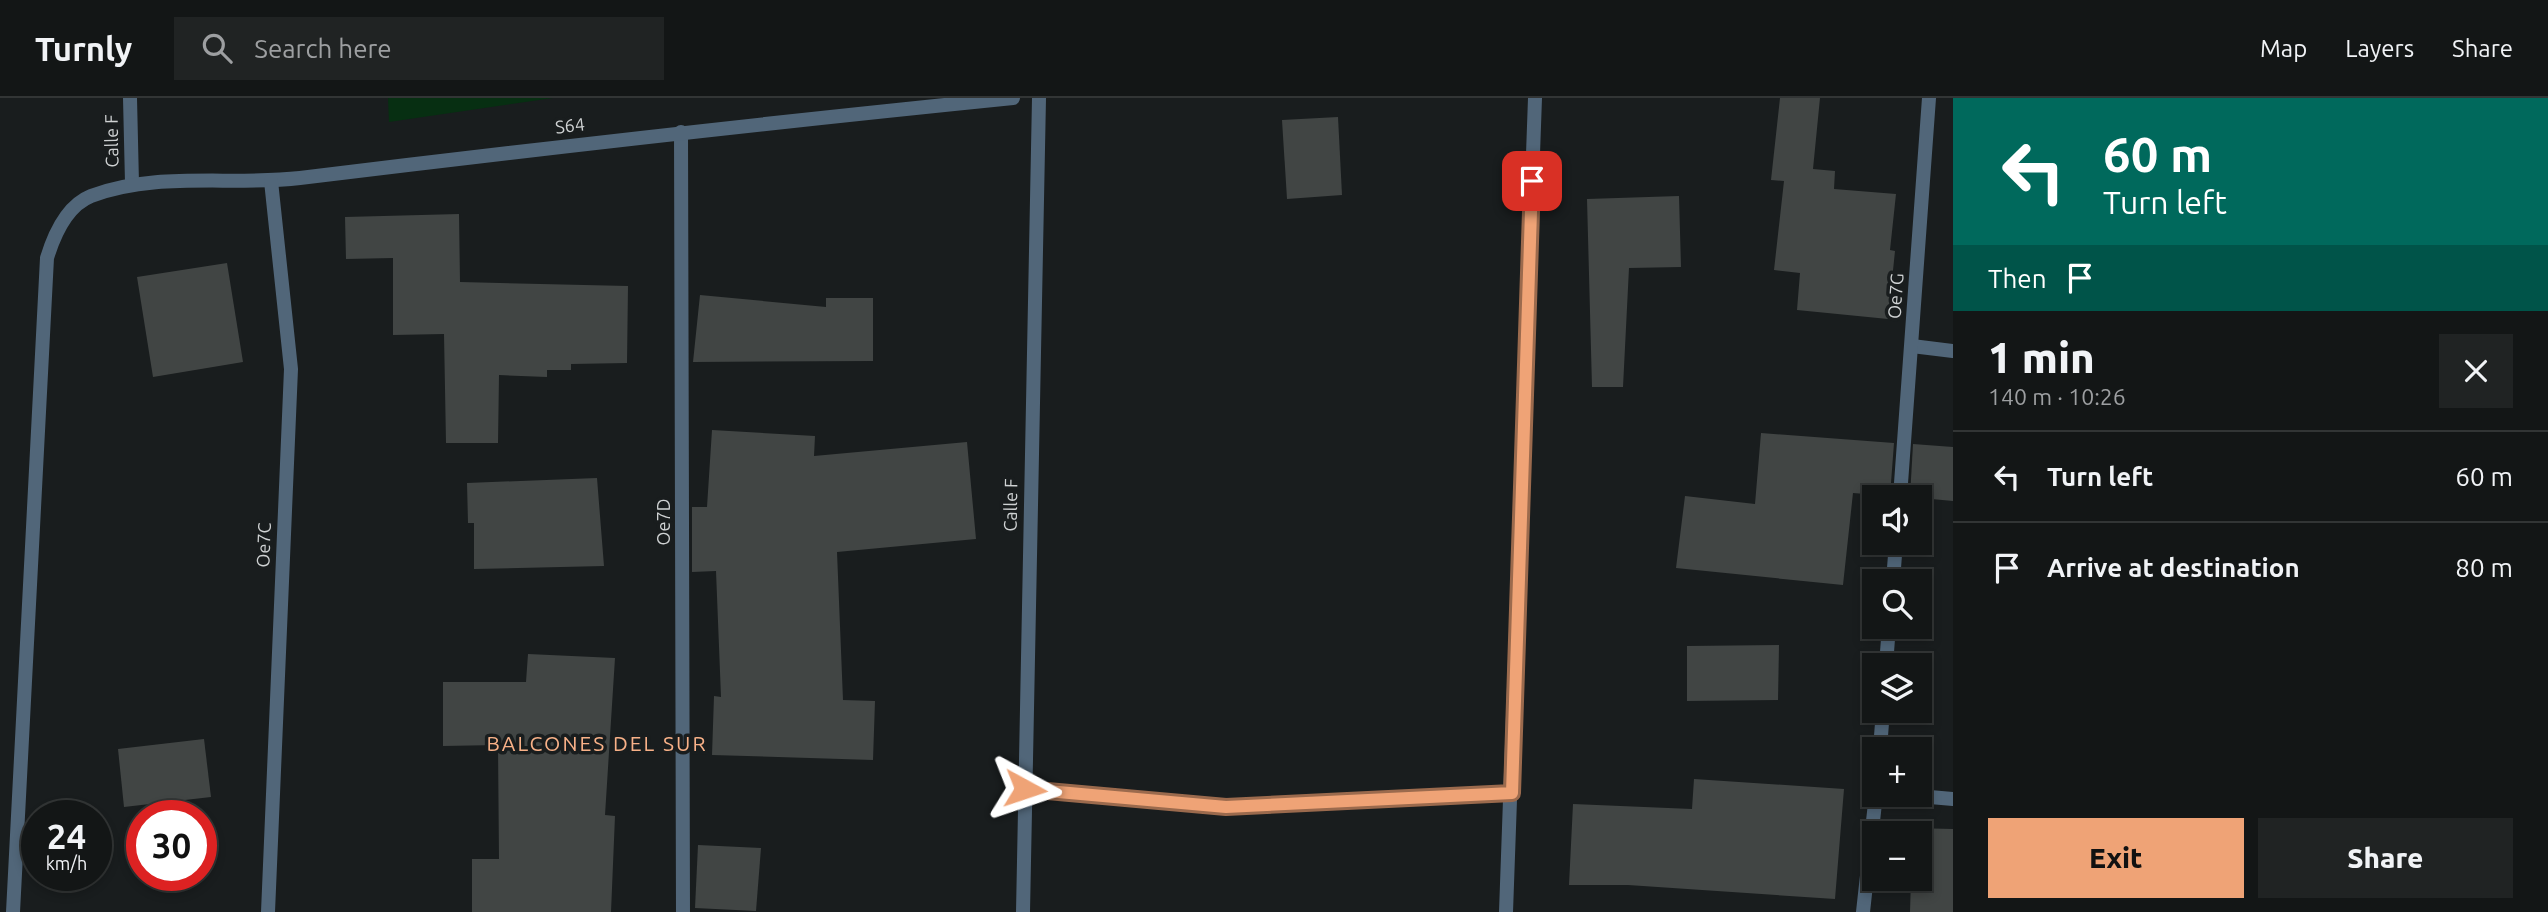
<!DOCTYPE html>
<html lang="en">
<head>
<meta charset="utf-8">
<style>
	body { margin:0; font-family:Ubuntu,sans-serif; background:#202323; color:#f1f3f6; height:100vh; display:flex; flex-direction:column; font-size:26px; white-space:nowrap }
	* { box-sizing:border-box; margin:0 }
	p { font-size:23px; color:#9d9fa1 }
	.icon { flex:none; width:38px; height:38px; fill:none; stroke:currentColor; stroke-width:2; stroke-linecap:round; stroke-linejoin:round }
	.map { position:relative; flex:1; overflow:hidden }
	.panel { display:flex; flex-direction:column; background:#131616; width:595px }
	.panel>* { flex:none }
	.hud { background:#00695c; color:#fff; overflow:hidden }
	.controls { position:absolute; left:1862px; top:387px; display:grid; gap:14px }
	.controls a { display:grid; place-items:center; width:70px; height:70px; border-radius:0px; background:#131616; box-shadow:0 4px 10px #0003,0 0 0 2px #323535; font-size:35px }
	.speed { position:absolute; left:21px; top:702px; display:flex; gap:14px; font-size:35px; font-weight:700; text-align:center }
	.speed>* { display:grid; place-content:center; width:91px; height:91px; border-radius:50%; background:#131616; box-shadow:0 4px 10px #0003,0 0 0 2px #323535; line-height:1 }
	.speed small { font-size:18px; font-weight:400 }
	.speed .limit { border:10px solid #d22; background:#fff; color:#111 }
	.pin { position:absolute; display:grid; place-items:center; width:60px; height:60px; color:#fff; margin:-30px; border-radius:14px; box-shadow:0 4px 10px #0006 }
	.me { position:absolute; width:77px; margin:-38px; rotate:95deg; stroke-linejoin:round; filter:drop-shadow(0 0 5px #0008) }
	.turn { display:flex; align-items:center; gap:24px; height:147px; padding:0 35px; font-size:32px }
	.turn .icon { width:91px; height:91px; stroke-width:2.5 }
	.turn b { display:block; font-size:49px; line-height:60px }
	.then { display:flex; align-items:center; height:66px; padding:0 35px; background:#0003; gap:14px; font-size:26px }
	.round { display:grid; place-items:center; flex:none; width:74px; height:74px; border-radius:0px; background:#202323 }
	.summary { display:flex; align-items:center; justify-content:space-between; height:119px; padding:0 35px }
	h1 { font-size:42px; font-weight:800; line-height:52px }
	.button { display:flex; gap:14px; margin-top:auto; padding:14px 35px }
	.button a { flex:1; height:80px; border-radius:0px; background:#efa376; color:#111; font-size:28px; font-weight:800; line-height:80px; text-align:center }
	.button a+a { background:#202323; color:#f1f3f6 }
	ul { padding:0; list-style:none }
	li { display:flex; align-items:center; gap:21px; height:91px; padding:0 35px; border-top:2px solid #323535 }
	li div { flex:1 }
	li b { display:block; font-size:26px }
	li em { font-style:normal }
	header { display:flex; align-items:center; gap:42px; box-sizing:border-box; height:98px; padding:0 35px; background:#131616; border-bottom:2px solid #323535 }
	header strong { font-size:33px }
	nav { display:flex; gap:38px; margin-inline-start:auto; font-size:24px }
	.search { width:490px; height:63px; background:#202323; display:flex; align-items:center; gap:18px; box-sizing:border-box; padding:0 24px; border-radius:0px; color:#9d9fa1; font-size:26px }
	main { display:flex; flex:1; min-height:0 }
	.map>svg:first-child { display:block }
	.green { fill:#072f12 }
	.building { fill:#414544 }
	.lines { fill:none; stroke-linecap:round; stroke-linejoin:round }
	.minor { stroke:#516679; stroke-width:14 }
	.route-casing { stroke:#9b6a4d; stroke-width:18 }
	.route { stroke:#efa376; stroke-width:12 }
	.labels { text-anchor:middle; stroke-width:7; stroke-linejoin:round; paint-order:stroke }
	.street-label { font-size:18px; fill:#cfd2d3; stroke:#191d1e }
	.quarter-label { font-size:21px; letter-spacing:2px; fill:#f8b188; stroke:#191d1e }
</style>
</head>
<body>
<header>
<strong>Turnly</strong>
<div class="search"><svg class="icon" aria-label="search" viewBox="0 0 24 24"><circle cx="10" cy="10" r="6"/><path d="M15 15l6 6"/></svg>Search here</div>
<nav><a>Map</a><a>Layers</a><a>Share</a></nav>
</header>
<main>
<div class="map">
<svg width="1953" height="814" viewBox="0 0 1953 814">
	<rect width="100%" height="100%" fill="#191d1e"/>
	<!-- green -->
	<path class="green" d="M 388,0 L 553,0 L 389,24 Z"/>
	<!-- building -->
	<g class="building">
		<path d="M 1780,0 L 1820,0 L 1813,71 L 1835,73 L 1834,91 L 1896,96 L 1890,152 L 1895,153 L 1888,221 L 1797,212 L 1800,175 L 1774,172 L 1784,83 L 1771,82 Z"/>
		<path d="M 1338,19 L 1342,97 L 1287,101 L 1282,22 Z"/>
		<path d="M 1679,98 L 1681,169 L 1629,170 L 1623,289 L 1592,289 L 1587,101 Z"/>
		<path d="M 459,116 L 460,184 L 628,188 L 627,265 L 571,266 L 571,272 L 547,272 L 547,279 L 499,277 L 498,345 L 446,345 L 444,236 L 393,237 L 393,160 L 346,161 L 345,119 Z"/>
		<path d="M 227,165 L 243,264 L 153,279 L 137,179 Z"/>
		<path d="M 700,197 L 826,209 L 826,200 L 873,200 L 873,263 L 693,264 Z"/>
		<path d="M 712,332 L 815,338 L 814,358 L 967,344 L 976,441 L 837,454 L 843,602 L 875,603 L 873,662 L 712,657 L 714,598 L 721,599 L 716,473 L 692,474 L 692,409 L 707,409 Z"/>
		<path d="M 1761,335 L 1894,345 L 1890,398 L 1853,395 L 1843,487 L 1676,470 L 1685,398 L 1755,406 Z"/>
		<path d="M 1913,346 L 1953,349 L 1953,403 L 1910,399 Z"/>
		<path d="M 597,380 L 604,468 L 474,471 L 474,425 L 468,425 L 467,385 Z"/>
		<path d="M 1779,547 L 1778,602 L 1687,603 L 1687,548 Z"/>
		<path d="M 528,556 L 615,560 L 605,717 L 615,718 L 611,814 L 472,814 L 472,761 L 499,761 L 498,647 L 443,648 L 443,584 L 526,584 Z"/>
		<path d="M 204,641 L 211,699 L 124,709 L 118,651 Z"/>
		<path d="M 1694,681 L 1844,691 L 1835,801 L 1628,787 L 1569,787 L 1573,706 L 1692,711 Z"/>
		<path d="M 1912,730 L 1953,731 L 1953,814 L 1910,814 L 1911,780 L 1920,780 L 1920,735 L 1912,735 Z"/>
		<path d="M 698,747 L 761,750 L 756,813 L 695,810 Z"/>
	</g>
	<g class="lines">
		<!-- minor -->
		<g class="minor">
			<path d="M 130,0 L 132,85"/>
			<path d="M 681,34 L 683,814"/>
			<path d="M 1912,248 L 1953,253"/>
			<path d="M 1900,399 L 1929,0"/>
			<path d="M 1893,483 L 1896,444"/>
			<path d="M 1886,567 L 1889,528"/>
			<path d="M 1880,651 L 1883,612"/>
			<path d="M 1025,691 L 1226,709 L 1512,695"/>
			<path d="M 1896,696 L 1953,701"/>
			<path d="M 13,814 L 47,160 C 54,137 66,108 91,98 C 157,73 230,88 300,80 C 537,51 775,24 1013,0"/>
			<path d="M 268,814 L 291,271 L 271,83"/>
			<path d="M 1023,814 L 1039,0"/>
			<path d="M 1506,814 L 1535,0"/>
			<path d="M 1863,814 L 1876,696"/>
		</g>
	</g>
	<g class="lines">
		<defs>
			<path id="route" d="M 1025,691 L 1226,709 L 1512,695 L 1532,83"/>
		</defs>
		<!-- route casing -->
		<use href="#route" class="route-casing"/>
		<!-- route -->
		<use href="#route" class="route"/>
	</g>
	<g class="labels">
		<!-- street labels -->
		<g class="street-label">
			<text transform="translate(570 28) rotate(-7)" y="6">S64</text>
			<text transform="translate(112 43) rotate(-91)" y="6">Calle F</text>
			<text transform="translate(1896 198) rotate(-86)" y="6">Oe7G</text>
			<text transform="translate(1011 407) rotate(-89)" y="6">Calle F</text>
			<text transform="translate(664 424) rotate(-90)" y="6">Oe7D</text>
			<text transform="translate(264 447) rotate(-88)" y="6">Oe7C</text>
		</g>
		<!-- quarter labels -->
		<g class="quarter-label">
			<text x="597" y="653">BALCONES DEL SUR</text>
		</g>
	</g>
</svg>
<div class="controls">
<a><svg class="icon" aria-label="sound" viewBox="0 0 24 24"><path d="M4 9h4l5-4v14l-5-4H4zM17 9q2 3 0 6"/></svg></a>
<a><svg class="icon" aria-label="search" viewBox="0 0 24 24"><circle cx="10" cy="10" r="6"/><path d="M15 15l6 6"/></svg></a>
<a><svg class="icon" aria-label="layers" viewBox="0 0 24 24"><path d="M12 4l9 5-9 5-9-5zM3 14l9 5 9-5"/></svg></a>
<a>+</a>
<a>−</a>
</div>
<div class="speed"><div>24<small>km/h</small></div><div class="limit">30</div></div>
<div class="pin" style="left:1532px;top:83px;background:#d93025"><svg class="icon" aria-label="arrive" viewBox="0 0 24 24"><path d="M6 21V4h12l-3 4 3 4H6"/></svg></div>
<svg class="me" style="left:1025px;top:691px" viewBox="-20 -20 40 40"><path d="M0-17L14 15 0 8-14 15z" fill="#efa376" stroke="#fff" stroke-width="4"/></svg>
</div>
<section class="panel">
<div class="hud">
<div class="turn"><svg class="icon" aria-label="left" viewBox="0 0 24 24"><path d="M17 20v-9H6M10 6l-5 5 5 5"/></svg><div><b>60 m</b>Turn left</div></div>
<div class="then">Then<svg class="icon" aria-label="arrive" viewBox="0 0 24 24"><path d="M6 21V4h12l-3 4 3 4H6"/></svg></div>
</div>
<div class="summary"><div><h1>1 min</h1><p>140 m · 10:26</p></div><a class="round"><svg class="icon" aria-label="close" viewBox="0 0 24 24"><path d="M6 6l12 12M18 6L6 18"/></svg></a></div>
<ul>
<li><svg class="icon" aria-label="left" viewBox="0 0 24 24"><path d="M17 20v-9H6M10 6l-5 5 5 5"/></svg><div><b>Turn left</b></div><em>60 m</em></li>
<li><svg class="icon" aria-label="arrive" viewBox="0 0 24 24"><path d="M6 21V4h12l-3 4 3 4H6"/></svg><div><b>Arrive at destination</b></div><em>80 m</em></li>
</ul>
<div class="button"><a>Exit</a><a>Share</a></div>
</section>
</main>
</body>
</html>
